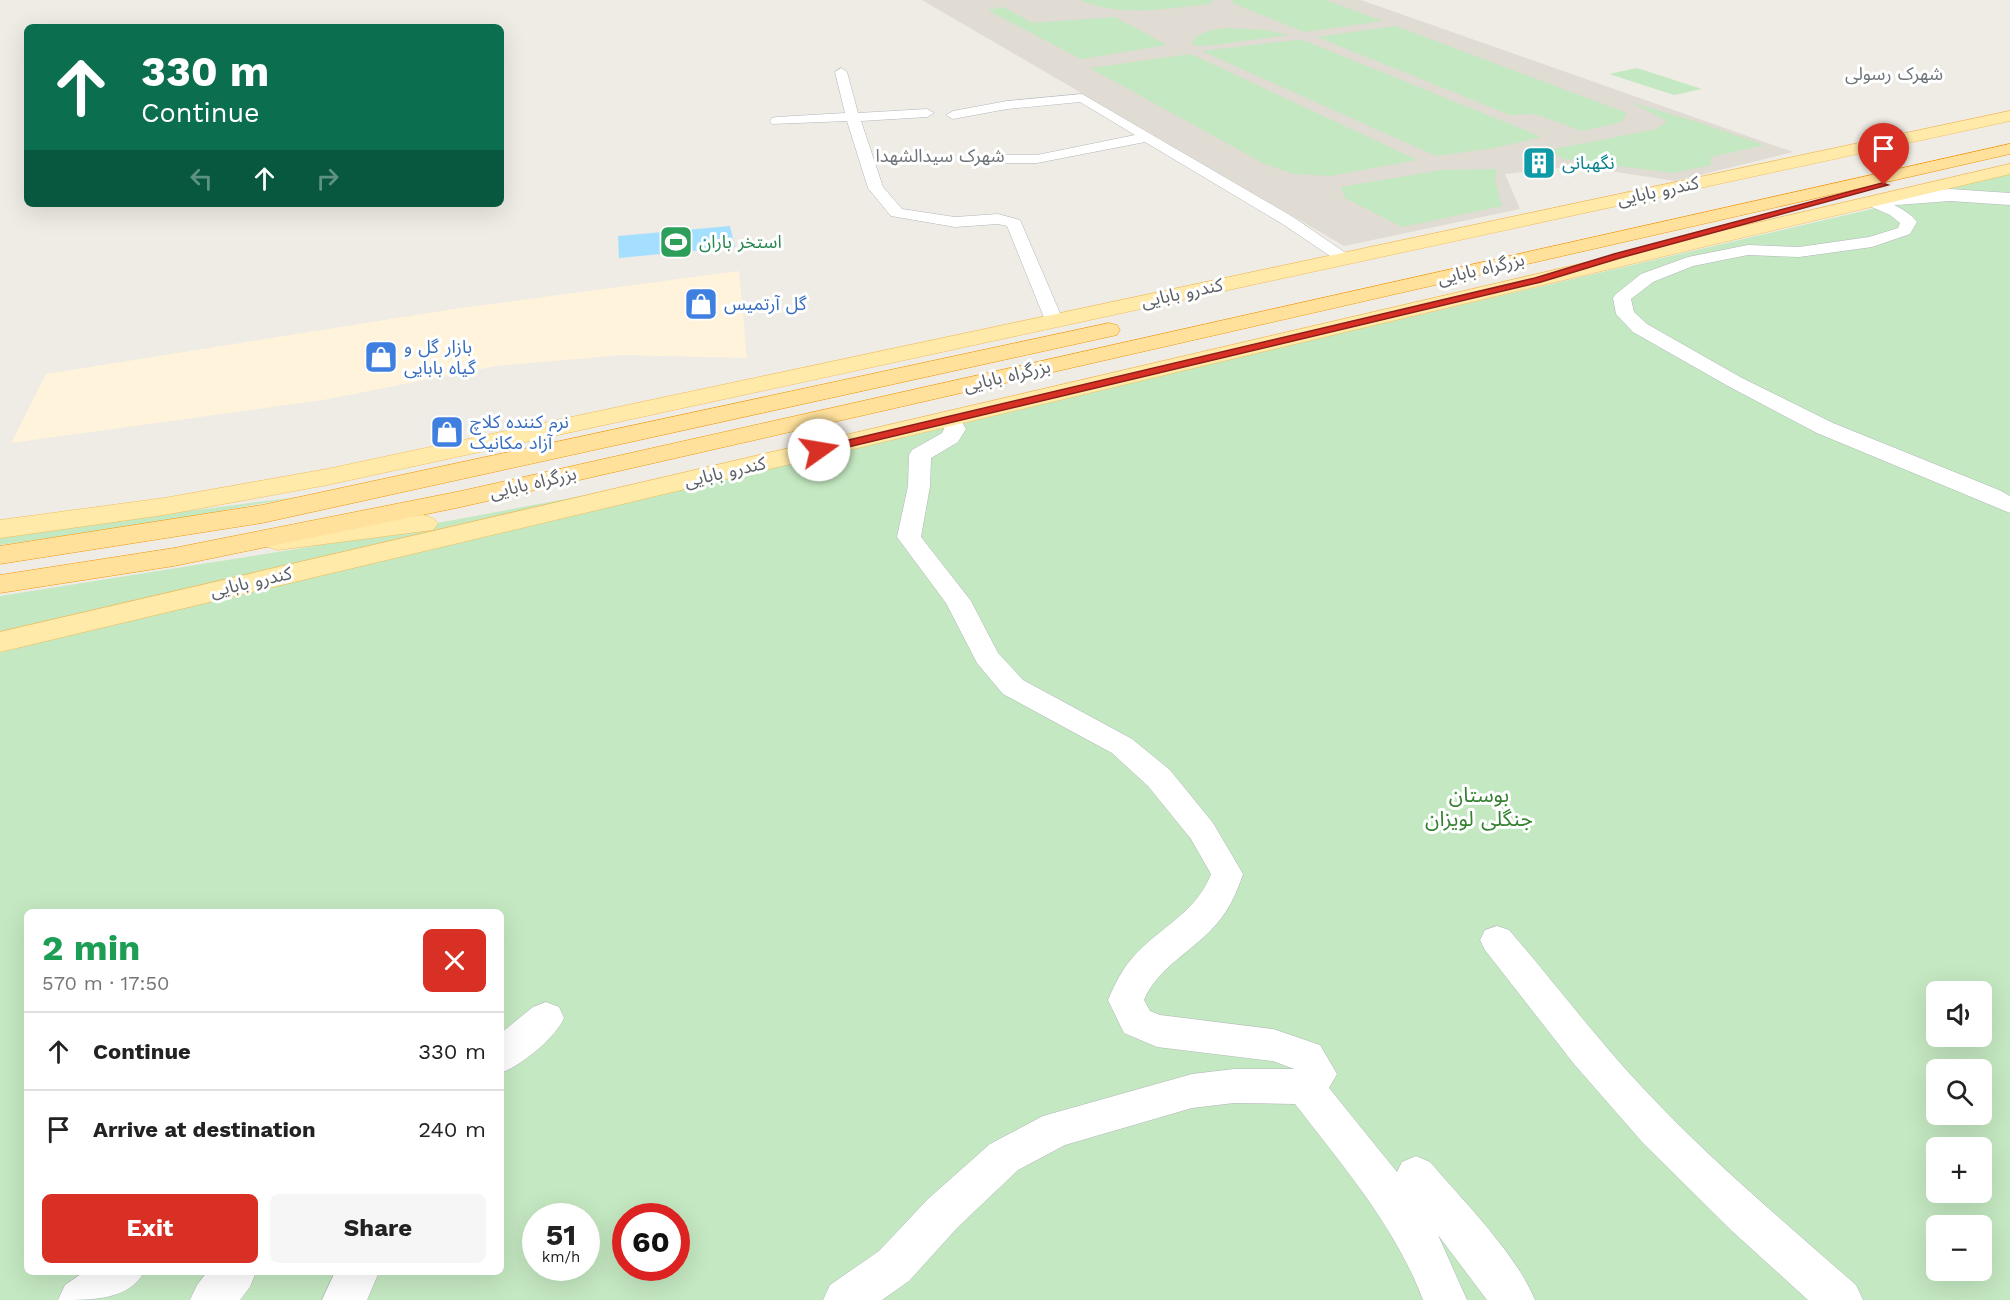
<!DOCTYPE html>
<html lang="en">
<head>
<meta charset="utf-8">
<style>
	body { margin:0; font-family:"Work Sans","Noto Sans Arabic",sans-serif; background:#f6f6f6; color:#222; height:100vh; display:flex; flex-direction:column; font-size:22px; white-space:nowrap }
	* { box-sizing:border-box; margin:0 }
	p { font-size:20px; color:#767676 }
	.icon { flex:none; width:33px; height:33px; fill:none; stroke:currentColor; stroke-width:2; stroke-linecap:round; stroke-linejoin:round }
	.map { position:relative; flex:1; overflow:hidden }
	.side { position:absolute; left:24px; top:909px; width:480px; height:366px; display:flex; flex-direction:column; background:#fff; border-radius:9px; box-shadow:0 6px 24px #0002 }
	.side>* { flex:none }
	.banner { position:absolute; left:24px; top:24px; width:480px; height:183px; border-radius:9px; box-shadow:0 6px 24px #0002; background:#0b6e4f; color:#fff; overflow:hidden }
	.fabs { position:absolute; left:1926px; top:981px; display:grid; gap:12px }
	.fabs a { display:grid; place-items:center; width:66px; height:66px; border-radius:9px; background:#fff; box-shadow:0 6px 24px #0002; font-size:30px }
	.speed { position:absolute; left:522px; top:1203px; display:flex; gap:12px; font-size:30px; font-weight:700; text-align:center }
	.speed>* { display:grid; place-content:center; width:78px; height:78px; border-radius:50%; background:#fff; box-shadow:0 6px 24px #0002; line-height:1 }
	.speed small { font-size:15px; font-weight:400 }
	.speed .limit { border:9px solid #d22; background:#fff; color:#111 }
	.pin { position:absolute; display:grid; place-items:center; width:51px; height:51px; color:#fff; margin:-62px -26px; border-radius:50% 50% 50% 0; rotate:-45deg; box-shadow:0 0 6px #0007 }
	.pin .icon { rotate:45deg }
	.me { position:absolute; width:66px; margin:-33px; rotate:77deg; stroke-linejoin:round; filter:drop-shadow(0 0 4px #0008) }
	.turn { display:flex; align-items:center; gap:21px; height:126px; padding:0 18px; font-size:27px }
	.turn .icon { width:78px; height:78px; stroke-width:2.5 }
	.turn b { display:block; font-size:42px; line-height:51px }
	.lanes { display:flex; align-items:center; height:57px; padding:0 18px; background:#0003; justify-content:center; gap:30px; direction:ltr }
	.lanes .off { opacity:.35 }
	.round { display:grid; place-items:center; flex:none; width:63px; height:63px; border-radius:9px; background:#f6f6f6 }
	.headline { display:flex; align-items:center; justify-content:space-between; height:102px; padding:0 18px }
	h1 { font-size:36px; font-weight:700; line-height:45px; color:#1e9e55 }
	.primary-button { display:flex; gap:12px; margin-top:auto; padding:12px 18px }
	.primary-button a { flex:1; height:69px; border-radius:9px; background:#d93025; color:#fff; font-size:24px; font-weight:700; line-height:69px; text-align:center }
	.primary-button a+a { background:#f6f6f6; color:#222 }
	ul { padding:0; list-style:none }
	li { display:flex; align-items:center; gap:18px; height:78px; padding:0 18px; border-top:2px solid #e0e0e0 }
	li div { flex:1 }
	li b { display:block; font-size:22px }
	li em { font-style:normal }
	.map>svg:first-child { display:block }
	.commercial { fill:#fff3db }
	.education { fill:#e0dbd3 }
	.green { fill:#c4e8c1; fill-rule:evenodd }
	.water { fill:#a5dfff }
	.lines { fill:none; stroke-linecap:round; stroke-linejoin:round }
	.minor-casing { stroke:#b2b6ba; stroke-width:1 }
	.secondary-casing { stroke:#b4b8bd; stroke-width:1 }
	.primary-casing { stroke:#f5bc58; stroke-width:1 }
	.trunk-casing { stroke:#f49300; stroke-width:1 }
	.minor { fill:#fff; fill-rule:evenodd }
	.secondary { fill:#fff; fill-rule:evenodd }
	.primary { fill:#ffeaaa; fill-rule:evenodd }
	.trunk { fill:#ffe19b; fill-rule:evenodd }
	.route { fill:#d93025; stroke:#8d1f18; stroke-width:1.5 }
	.labels { text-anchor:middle; stroke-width:6; stroke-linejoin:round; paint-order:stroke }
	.far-neighbourhood-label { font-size:18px; fill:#6e7478; stroke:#fff }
	.far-culture-label { font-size:18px; fill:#0d838f; stroke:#fff; text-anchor:start }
	.far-street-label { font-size:18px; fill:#5d6166; stroke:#fff }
	.far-leisure-label { font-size:18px; fill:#27864d; stroke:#fff; text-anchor:start }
	.far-shop-label { font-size:18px; fill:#366cbe; stroke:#fff; text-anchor:start }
	.park-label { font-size:21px; fill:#348131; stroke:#fff }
</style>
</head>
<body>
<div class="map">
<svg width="2010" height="1300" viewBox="0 0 2010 1300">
	<rect width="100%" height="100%" fill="#efece5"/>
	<!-- commercial -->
	<path class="commercial" d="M 739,271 L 747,358 L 621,355 L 496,366 L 323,400 L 11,443 L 46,374 L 454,309 Z"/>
	<!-- education -->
	<path class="education" d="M 922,0 L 1361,0 L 1793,152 L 1675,181 L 1577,166 L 1505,174 L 1520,209 L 1344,246 Z"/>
	<!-- green -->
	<g class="green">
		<path d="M 1081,0 L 1213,0 L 1210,4 C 1167,8 1121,18 1081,0 Z"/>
		<path d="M 1233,0 L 1326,0 L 1383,21 L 1304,32 L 1232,3 Z"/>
		<path d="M 1004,7 L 1032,23 L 1115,17 L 1167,45 L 1081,59 L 987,10 Z"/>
		<path d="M 1396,26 L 1627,113 L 1622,122 L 1582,131 L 1535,114 L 1510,115 L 1317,37 Z"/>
		<path d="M 1226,28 L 1265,30 L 1289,35 L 1205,46 L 1192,45 L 1195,37 L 1208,31 Z"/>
		<path d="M 1296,40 L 1305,41 L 1542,137 L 1494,148 L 1436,156 L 1202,51 Z"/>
		<path d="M 1191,54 L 1417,160 L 1330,176 L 1294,174 L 1263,163 L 1090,68 Z"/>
		<path d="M 1637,68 L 1702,89 L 1674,95 L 1609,74 Z"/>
		<path d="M 1630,102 L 1691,120 L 1764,145 L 1711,157 L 1711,165 L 1674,173 L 1563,159 L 1549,150 L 1657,129 L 1667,121 Z"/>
		<path d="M 1497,169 L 1495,180 L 1502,206 L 1402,227 L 1345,198 L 1341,187 L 1441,170 Z"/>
		<path d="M 2010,173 L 2010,1300 L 0,1300 L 0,650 L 201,600 L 1906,201 L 1908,196 ZM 27,912 L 501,912 L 501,1272 L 27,1272 ZM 1936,992 L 1982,992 L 1982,1036 L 1936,1036 ZM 1936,1070 L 1982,1070 L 1982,1114 L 1936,1114 ZM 1936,1148 L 1982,1148 L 1982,1192 L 1936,1192 ZM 536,1216 L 586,1216 L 586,1268 L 536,1268 ZM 626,1216 L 676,1216 L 676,1268 L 626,1268 ZM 1936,1226 L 1982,1226 L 1982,1270 L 1936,1270 Z"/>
		<path d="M 614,490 L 0,637 L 0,596 L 303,548 Z"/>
		<path d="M 298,497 L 154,523 L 0,545 L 0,535 Z"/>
	</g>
	<!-- water -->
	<path class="water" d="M 730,226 L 735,247 L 619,258 L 618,236 Z"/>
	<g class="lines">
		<defs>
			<g id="minor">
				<path d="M 841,68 L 847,72 L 858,113 L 927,109 L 934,113 L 927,117 L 861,121 L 883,187 L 902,209 L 955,217 L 998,214 L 1020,220 L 1063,320 L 1061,324 L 1047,324 L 1045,320 L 1007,226 L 998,224 L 955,227 L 891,216 L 868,188 L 847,121 L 772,124 L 770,121 L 772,118 L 777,117 L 845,113 L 835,72 Z"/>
				<path d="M 1082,94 L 1293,217 L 1353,258 L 1351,262 L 1339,262 L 1281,223 L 1145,142 L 1037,163 L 983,163 L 976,159 L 983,155 L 1037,155 L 1135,135 L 1080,102 L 1007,109 L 953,119 L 946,115 L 953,111 L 1007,101 Z"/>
				<path d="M 1872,197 C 1888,201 1907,209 1917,222 L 1910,234 L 1872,247 L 1799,257 L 1748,255 L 1693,266 L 1653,282 L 1631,299 L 1634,312 L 1647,324 L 1742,378 L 1833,423 L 1999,490 L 2010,496 L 2010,513 L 1817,433 L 1728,386 L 1633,332 L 1616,314 L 1613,298 L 1616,294 L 1641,274 L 1688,257 L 1748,245 L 1799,247 L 1869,237 L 1898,228 L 1900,223 L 1890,215 L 1867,205 L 1864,202 Z"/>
				<path d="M 951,413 L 958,415 L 966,429 L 958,442 L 931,458 L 930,486 L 921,537 L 971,601 L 998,653 L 1023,680 L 1132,739 L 1170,770 L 1213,823 L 1243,874 C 1236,895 1227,914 1211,930 C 1189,953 1157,969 1144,1000 L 1150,1011 L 1160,1015 L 1273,1029 L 1320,1045 L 1337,1074 L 1329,1088 L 1397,1172 L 1402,1162 L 1416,1156 L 1430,1162 C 1464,1202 1515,1252 1535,1300 L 1487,1300 L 1438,1235 L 1467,1300 L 1423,1300 C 1395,1226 1343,1166 1295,1104 L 1234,1103 L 1192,1108 L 1065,1145 L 1018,1170 L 958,1227 L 909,1281 L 882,1300 L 823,1300 L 830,1285 L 879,1251 L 928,1199 L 990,1144 L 1043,1116 L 1192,1074 L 1234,1069 L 1294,1069 L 1273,1061 L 1157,1047 L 1124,1033 L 1108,1000 C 1115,984 1122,969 1134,956 C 1160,927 1196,913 1211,874 L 1191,839 L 1148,786 L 1112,753 L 1003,694 L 977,663 L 946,603 L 897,537 L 908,486 L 909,455 L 912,450 L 942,433 L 944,429 L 940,419 L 944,415 Z"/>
				<path d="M 1497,926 L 1509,930 C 1554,982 1595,1037 1642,1087 C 1708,1158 1783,1221 1856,1285 L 1863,1300 L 1808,1300 L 1732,1231 L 1643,1143 L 1574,1064 L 1485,950 L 1480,940 L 1485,930 Z"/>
				<path d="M 546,1002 L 559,1007 L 564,1018 C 555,1038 522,1065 501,1073 L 501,1033 L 533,1007 Z"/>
				<path d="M 84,1272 L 144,1272 C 129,1300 93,1300 58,1300 L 65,1285 Z"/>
				<path d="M 207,1272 L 256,1272 L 250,1287 L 240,1300 L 190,1300 L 197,1285 Z"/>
				<path d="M 335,1272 L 379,1272 L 367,1300 L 322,1300 Z"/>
			</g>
			<path id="secondary" d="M 1950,189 L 2010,193 L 2010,205 L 1950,201 L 1883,206 L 1876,204 L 1874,200 L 1876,196 L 1883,194 Z"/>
			<g id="primary">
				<path d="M 2010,111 L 2010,121 L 327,485 L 164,515 L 0,538 L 0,520 L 164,498 L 327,469 Z"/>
				<path d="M 2010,164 L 2010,174 L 0,652 L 0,632 Z"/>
				<path d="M 423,515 L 433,518 L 438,524 L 433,530 L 278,550 L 268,547 L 263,541 L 268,535 L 278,532 Z"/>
			</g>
			<g id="trunk">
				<path d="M 2010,144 L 2010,154 L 461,507 L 174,566 L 0,593 L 0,575 L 174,548 L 461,491 Z"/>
				<path d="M 1109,323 L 1117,325 L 1120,330 L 1117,335 L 262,523 L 0,564 L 0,546 L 262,505 Z"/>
			</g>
		</defs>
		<!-- minor casing -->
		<use href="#minor" class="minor-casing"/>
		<!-- secondary casing -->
		<use href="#secondary" class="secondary-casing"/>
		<!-- primary casing -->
		<use href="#primary" class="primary-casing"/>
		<!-- trunk casing -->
		<use href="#trunk" class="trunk-casing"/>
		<!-- minor -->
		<use href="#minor" class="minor"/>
		<!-- secondary -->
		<use href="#secondary" class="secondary"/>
		<!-- primary -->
		<use href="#primary" class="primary"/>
		<!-- trunk -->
		<use href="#trunk" class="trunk"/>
	</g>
	<!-- route -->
	<path class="route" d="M 1882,183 L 1888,185 L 1620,258 L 1541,282 L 819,454 L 814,450 L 819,447 L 1535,278 L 1614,254 Z"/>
	<!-- icons -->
	<defs>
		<symbol id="building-square" viewBox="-11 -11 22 22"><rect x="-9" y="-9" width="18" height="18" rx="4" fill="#0f9aa8" stroke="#fff"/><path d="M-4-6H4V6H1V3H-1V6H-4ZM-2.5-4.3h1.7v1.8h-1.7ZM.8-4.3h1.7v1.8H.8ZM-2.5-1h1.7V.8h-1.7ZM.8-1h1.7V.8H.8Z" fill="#fff"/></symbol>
		<symbol id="stadium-square" viewBox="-11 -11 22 22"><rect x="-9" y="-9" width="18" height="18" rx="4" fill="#2e9e5b" stroke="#fff"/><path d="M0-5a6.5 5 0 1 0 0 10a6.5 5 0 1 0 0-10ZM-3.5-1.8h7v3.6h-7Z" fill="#fff"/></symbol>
		<symbol id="shop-square" viewBox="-11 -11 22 22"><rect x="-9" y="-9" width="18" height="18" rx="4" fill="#3f7fe0" stroke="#fff"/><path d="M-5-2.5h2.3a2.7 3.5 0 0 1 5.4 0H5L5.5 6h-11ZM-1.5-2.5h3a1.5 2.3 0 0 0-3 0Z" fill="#fff"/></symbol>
	</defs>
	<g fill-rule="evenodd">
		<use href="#building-square" x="1520" y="144" width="38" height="38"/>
		<use href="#stadium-square" x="657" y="223" width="38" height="38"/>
		<use href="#shop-square" x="682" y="285" width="38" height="38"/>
		<use href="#shop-square" x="362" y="338" width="38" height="38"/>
		<use href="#shop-square" x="428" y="413" width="38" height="38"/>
	</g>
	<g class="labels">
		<!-- far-neighbourhood labels -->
		<g class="far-neighbourhood-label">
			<text x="1894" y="80">شهرک رسولی</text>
			<text x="940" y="162">شهرک سیدالشهدا</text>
		</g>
		<!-- far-culture labels -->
		<g class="far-culture-label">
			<text x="1562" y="169">نگهبانی</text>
		</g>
		<!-- far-street labels -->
		<g class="far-street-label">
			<text transform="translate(1658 191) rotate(-12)" y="6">کندرو بابایی</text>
			<text transform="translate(1481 269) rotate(-13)" y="6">بزرگراه بابایی</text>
			<text transform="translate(1182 293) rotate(-12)" y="6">کندرو بابایی</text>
			<text transform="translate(1007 376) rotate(-13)" y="6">بزرگراه بابایی</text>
			<text transform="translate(725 472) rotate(-13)" y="6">کندرو بابایی</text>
			<text transform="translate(533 483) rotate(-13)" y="6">بزرگراه بابایی</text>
			<text transform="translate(251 582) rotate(-13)" y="6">کندرو بابایی</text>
		</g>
		<!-- far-leisure labels -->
		<g class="far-leisure-label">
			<text x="699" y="248">استخر باران</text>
		</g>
		<!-- far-shop labels -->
		<g class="far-shop-label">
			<text x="724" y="310">گل آرتمیس</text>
			<text x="404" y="353">بازار گل و<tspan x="404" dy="21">گیاه بابایی</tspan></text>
			<text x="470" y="428">نرم کننده کلاچ<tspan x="470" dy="21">آزاد مکانیک</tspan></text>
		</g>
		<!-- park labels -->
		<g class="park-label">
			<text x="1479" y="802">بوستان<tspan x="1479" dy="24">جنگلی لویزان</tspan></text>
		</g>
	</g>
</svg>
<div class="fabs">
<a><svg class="icon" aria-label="sound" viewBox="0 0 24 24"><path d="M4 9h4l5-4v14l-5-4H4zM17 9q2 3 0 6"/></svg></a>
<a><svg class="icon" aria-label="search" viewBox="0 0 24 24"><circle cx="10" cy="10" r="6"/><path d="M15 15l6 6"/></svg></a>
<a>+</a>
<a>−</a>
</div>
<div class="speed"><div>51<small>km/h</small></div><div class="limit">60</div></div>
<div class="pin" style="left:1884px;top:185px;background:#d93025"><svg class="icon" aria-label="arrive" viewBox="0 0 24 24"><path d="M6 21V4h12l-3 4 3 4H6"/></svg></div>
<svg class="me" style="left:819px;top:450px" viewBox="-20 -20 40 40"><circle r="19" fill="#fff"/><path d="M0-13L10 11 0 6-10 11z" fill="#d93025"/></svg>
<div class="banner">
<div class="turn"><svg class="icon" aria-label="ahead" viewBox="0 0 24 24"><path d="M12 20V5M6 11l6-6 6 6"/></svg><div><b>330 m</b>Continue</div></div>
<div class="lanes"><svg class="icon off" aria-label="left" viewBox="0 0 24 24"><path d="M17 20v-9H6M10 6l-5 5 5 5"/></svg><svg class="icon" aria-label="ahead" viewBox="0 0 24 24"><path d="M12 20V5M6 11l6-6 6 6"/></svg><svg class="icon off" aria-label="right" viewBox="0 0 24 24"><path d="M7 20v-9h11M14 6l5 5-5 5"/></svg></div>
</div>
<section class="side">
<div class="headline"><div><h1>2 min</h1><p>570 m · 17:50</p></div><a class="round" style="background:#d93025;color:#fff"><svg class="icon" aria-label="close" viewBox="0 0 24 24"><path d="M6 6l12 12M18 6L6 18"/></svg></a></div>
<ul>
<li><svg class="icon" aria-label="ahead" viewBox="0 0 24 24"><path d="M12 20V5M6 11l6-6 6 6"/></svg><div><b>Continue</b></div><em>330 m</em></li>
<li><svg class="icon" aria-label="arrive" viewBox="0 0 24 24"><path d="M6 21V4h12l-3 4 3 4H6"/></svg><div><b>Arrive at destination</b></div><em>240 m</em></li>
</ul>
<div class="primary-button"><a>Exit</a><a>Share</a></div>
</section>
</div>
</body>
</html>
